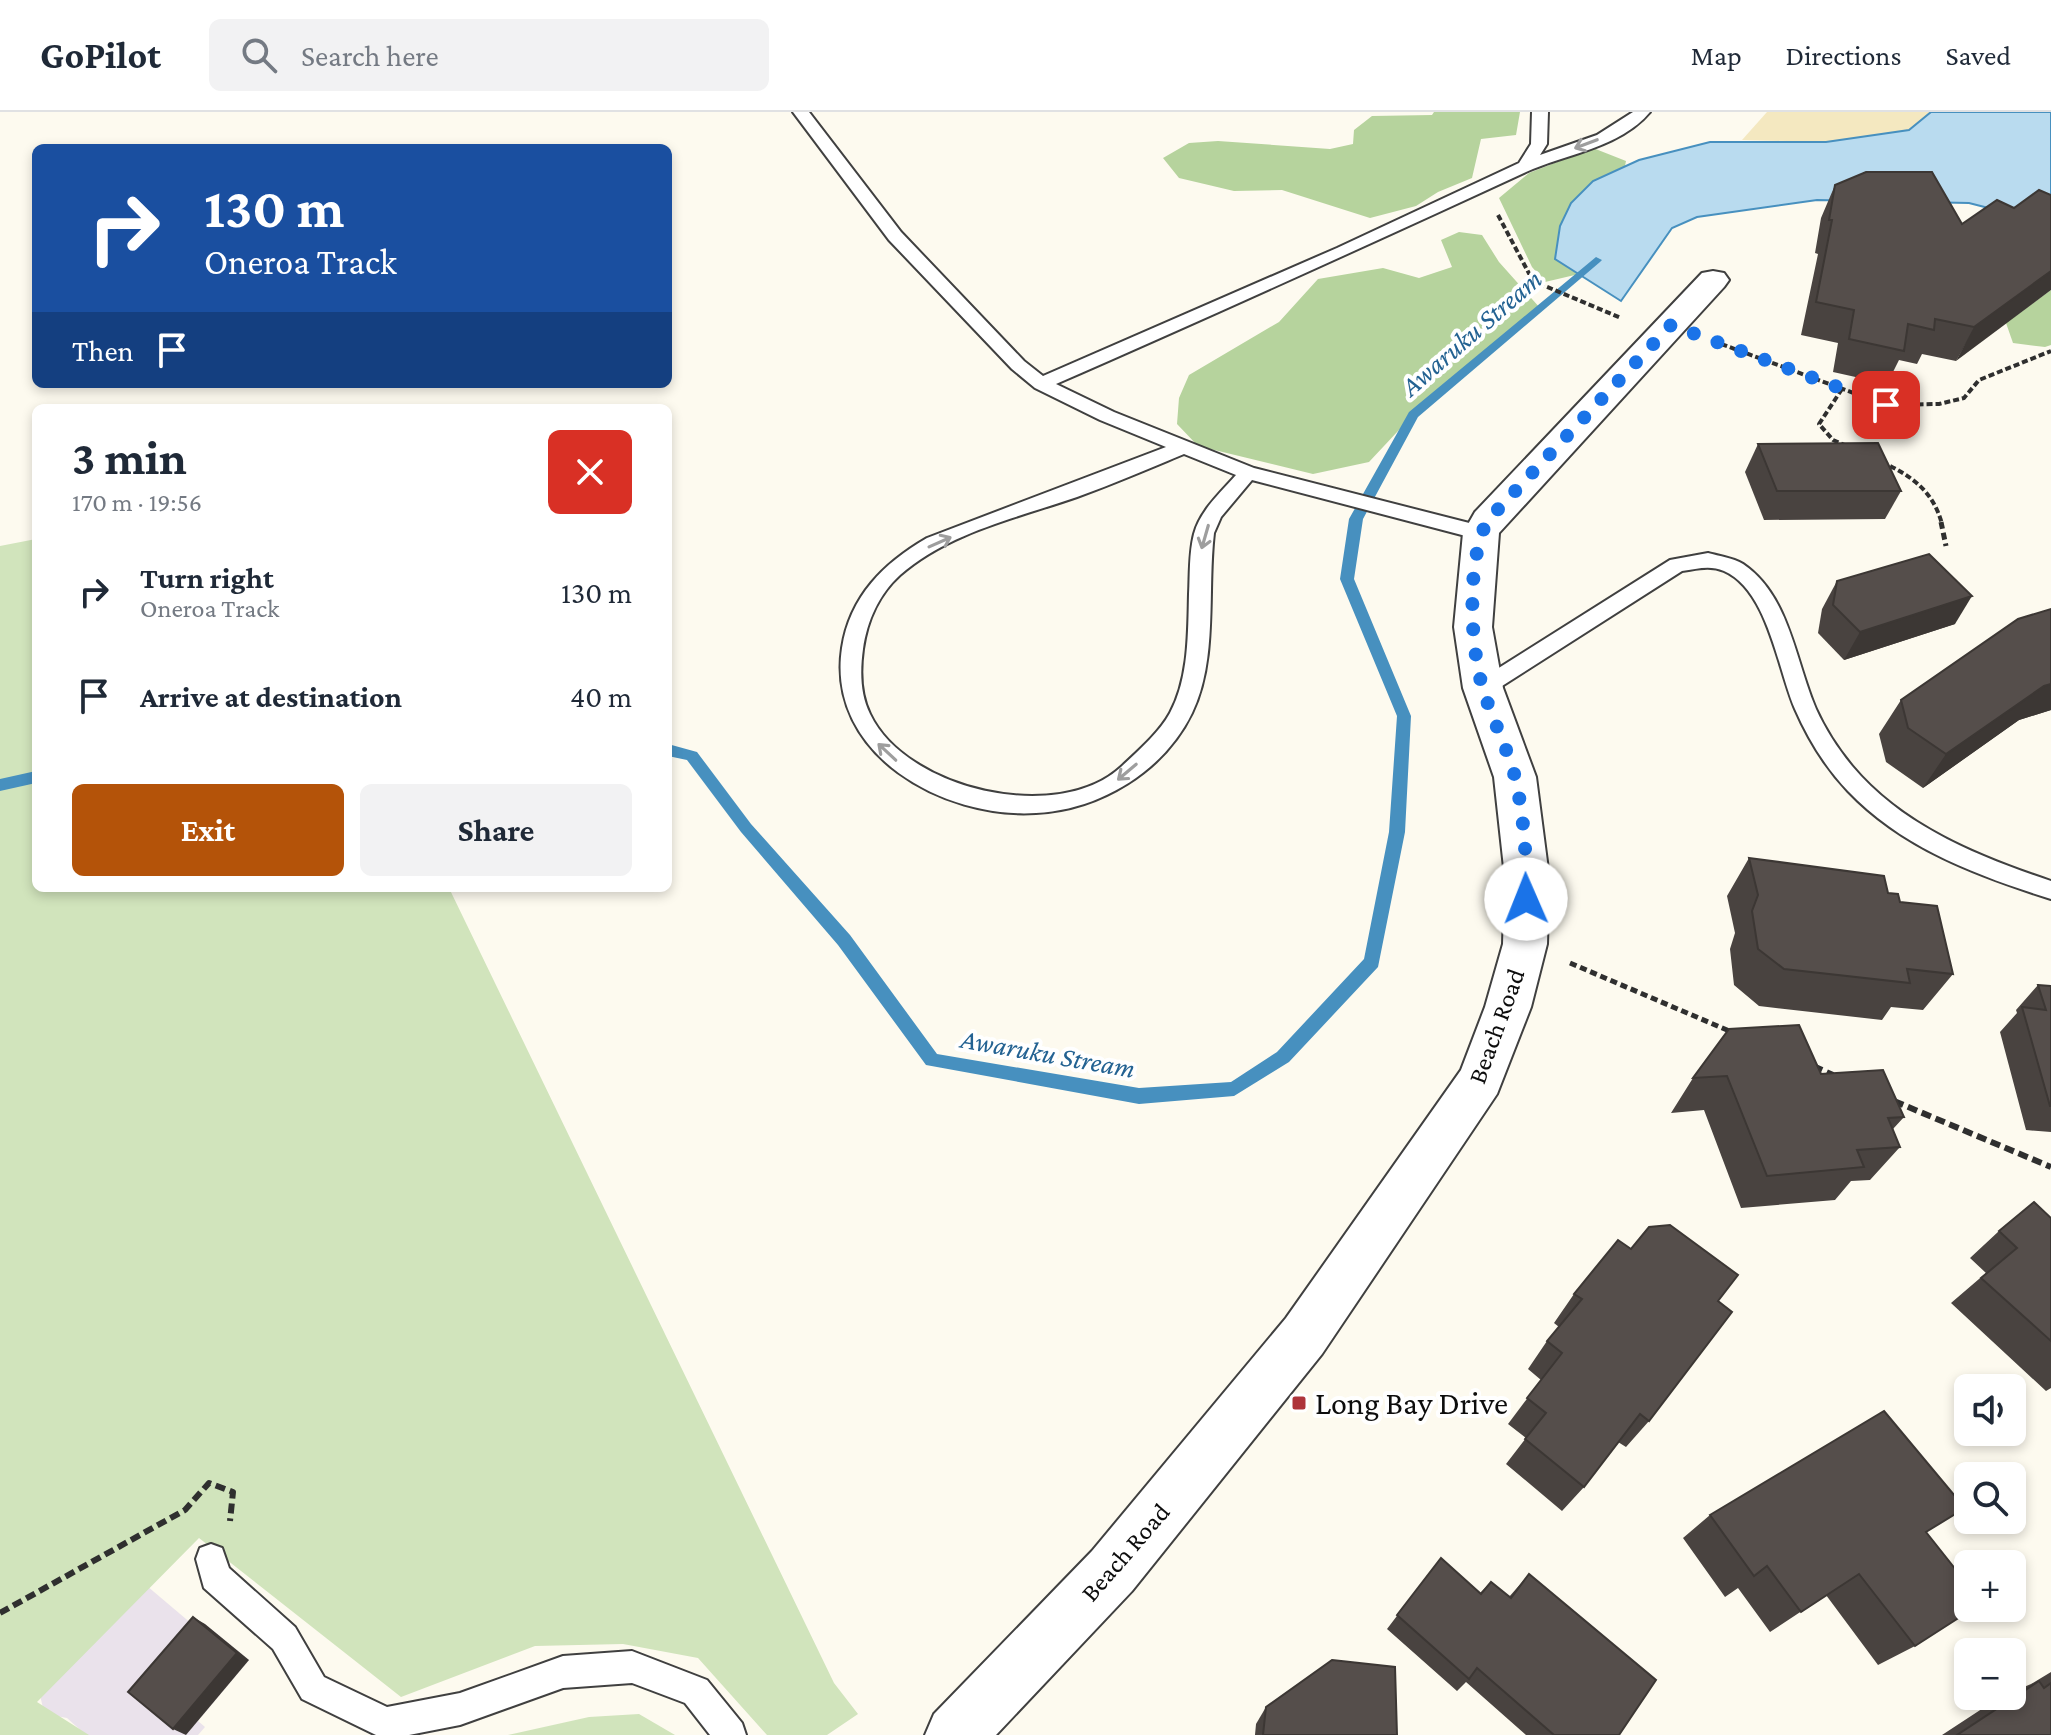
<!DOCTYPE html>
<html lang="en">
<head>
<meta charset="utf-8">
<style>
	body { margin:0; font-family:"Crimson Pro",serif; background:#f2f2f3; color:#1f2937; height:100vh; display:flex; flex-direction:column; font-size:30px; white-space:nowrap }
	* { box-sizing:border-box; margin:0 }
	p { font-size:26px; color:#747a83 }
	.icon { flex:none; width:44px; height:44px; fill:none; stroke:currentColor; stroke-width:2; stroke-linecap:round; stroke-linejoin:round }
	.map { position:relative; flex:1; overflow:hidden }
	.panel { position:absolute; left:32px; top:292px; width:640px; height:488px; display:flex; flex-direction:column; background:#fff; border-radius:12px; box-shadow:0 4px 12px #0003 }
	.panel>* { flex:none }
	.hud { position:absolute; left:32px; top:32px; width:640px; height:244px; border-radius:12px; box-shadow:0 4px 12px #0003; background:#1a4fa0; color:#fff; overflow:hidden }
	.fabs { position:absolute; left:1954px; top:1262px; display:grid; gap:16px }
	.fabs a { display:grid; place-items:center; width:72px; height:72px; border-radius:12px; background:#fff; box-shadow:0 4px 12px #0003; font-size:40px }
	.pin { position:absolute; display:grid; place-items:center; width:68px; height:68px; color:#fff; margin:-34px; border-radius:16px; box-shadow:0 4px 12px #0006 }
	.me { position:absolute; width:88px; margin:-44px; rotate:359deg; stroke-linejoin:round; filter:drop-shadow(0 0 6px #0008) }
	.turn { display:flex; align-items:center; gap:28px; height:168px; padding:0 40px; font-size:36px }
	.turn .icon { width:104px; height:104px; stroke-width:2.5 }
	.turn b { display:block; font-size:56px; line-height:68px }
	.then { display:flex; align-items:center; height:76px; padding:0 40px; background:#0003; gap:16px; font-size:30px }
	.round { display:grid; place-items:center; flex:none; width:84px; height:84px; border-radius:12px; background:#f2f2f3 }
	.headline { display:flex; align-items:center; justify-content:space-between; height:136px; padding:0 40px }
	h1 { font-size:48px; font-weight:700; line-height:60px }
	.action { display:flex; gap:16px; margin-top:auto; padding:16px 40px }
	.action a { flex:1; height:92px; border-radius:12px; background:#b45309; color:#fff; font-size:32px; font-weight:700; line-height:92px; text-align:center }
	.action a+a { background:#f2f2f3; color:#1f2937 }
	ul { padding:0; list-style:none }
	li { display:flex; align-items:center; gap:24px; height:104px; padding:0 40px }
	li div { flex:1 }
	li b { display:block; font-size:30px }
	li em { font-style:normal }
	header { display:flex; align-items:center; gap:48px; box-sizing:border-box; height:112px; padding:0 40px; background:#fff; border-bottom:2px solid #e0e1e3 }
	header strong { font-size:38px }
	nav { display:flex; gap:44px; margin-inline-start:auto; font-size:28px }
	.search { width:560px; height:72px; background:#f2f2f3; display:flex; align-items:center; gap:20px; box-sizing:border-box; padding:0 28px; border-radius:12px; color:#747a83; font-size:30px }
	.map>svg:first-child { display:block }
	.industrial { fill:#eae2eb }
	.green { fill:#d1e4bc }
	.forest { fill:#b6d39d }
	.sand { fill:#f4e8c0 }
	.water { fill:#b9dbef; stroke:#4790bf; stroke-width:2 }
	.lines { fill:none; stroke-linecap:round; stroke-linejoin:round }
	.stream { fill:#4790bf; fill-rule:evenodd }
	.service-casing { stroke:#404040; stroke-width:4 }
	.minor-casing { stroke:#404040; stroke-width:4 }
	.path-far2 { stroke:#2f2f2f; stroke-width:4; stroke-dasharray:6 3; stroke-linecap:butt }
	.path-far1 { stroke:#2f2f2f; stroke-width:5; stroke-dasharray:7 4; stroke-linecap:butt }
	.path { stroke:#2f2f2f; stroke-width:6; stroke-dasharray:10 5; stroke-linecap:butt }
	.service { fill:#fff; fill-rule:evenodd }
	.minor { fill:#fff; fill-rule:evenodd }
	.wall { fill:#494340 }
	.shaded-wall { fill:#3c3734 }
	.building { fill:#554e4b; stroke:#3c3734; stroke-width:2 }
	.oneway { stroke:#9e9e9e }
	.route { stroke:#1a73e8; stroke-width:14; stroke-dasharray:0 25.2 }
	.poi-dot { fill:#ae343a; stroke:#fff; stroke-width:3 }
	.labels { text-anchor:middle; stroke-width:8; stroke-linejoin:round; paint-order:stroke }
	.street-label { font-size:26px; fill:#0d0d0d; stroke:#fff }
	.water-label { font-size:28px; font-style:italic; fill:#236292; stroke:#fff }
	.near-poi-label { font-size:32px; fill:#0d0d0d; stroke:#fff; text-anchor:start }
</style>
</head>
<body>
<header>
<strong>GoPilot</strong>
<div class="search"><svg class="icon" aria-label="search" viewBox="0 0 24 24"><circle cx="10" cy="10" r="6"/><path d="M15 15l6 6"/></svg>Search here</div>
<nav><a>Map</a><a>Directions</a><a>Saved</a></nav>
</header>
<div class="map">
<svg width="2051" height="1623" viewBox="0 0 2051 1623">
	<rect width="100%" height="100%" fill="#fdfaef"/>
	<!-- industrial -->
	<path class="industrial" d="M 134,1463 L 199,1518 L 205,1512 L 249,1548 L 198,1609 L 205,1615 L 198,1623 L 86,1623 L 67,1606 L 56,1604 L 43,1596 L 40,1583 Z"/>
	<!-- green -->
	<g class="green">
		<path d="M 36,427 L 36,776 L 449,776 L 834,1571 L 858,1602 L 827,1623 L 767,1623 L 698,1546 L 623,1532 L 535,1534 L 401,1585 L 199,1426 L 37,1590 L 89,1623 L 0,1623 L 0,434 Z"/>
		<path d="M 639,1602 L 675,1623 L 508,1623 L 589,1605 Z"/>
	</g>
	<!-- forest -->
	<g class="forest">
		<path d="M 1434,0 L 1520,0 L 1516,23 L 1481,27 L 1472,66 L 1438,80 L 1416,94 L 1370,106 L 1282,78 L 1234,79 L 1179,66 L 1163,46 L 1189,31 L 1218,29 L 1330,37 L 1353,32 L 1354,18 L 1372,4 L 1432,3 Z"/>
		<path d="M 1593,36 L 1626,49 L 1625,54 L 1593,69 L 1555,147 L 1579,162 L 1545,170 L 1532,155 L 1499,86 L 1529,61 Z"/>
		<path d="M 1459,120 L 1482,123 L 1499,150 L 1540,196 L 1413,303 L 1369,350 L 1313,362 L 1198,334 L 1177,312 L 1179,286 L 1189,263 L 1279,210 L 1318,167 L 1383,156 L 1419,166 L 1452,155 L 1441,128 Z"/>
		<path d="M 2051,178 L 2051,233 L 2045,235 L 2013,231 L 2006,211 Z"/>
	</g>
	<!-- sand -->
	<path class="sand" d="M 1767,0 L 1931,0 L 1909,18 L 1826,30 L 1742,28 Z"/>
	<!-- water -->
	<path class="water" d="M 1931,0 L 2051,0 L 2051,112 L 1969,91 L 1817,88 L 1697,105 L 1672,116 L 1621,189 L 1555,147 L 1560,114 L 1571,91 L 1593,69 L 1639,48 L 1710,30 L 1826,30 L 1909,18 Z"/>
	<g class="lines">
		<!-- stream -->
		<g class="stream">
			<path d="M 1596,145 L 1602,148 L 1600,150 L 1418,305 L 1363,407 L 1354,467 L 1411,604 L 1405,720 L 1378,855 L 1289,950 L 1234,984 L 1139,992 L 926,953 L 838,833 L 741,720 L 687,648 L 668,644 L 668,632 L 697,640 L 751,712 L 850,823 L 937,942 L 1139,976 L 1231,970 L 1277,940 L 1364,847 L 1389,720 L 1397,604 L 1340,467 L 1349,407 L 1409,300 Z"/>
			<path d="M 36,659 L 36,671 L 0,679 L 0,667 Z"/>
		</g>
		<defs>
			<g id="service">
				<path d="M 793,0 L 809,0 L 901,120 L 1024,249 L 1043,264 L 1337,136 L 1519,51 L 1531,32 L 1532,0 L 1548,0 L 1547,32 L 1540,43 L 1597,23 L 1633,0 L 1650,0 C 1620,36 1566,42 1526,60 C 1370,132 1214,203 1056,272 L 1114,300 L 1254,356 L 1481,414 L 1491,421 L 1481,428 L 1252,368 L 1221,405 L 1214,421 C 1207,479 1218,547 1192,601 C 1164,659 1100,698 1036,701 C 943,707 826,642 842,536 C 850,484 884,451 927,426 L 1166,335 L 1100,308 L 1035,276 L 1012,257 L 889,128 ZM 1184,342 L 1236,363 C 1220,381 1200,399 1194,422 C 1189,441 1190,463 1189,482 C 1188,521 1189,566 1170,601 C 1159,621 1138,639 1121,655 C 1058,713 906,678 870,602 C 860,582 860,559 863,537 C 867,509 879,482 900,463 C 949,420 1017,406 1077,385 C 1113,372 1148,357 1184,342 Z"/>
				<path d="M 1708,441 C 1719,444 1734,446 1743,452 C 1790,484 1795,549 1816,597 C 1825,617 1838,637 1852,654 C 1902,714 1979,745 2051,769 L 2051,787 C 1978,764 1902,736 1848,679 C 1826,656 1808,627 1795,597 C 1778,558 1768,478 1724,459 C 1710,453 1697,457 1682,459 L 1491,581 L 1475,581 L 1472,576 L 1475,571 L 1670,448 Z"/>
				<path d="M 211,1432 L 222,1436 L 229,1456 L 295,1515 L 324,1565 L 387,1595 L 460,1581 L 563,1544 L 632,1539 L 707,1568 L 742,1611 L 746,1623 L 710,1623 L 685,1591 L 632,1571 L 563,1576 L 460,1613 L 409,1623 L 376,1623 L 302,1587 L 273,1537 L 204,1476 L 196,1447 L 200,1436 Z"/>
			</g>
			<path id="minor" d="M 1713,159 L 1724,161 L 1729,168 L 1724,175 L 1499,421 L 1492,515 L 1503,576 L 1536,665 L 1549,765 L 1547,832 L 1531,895 L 1497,982 L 1322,1242 L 1132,1479 L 996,1623 L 925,1623 L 934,1602 L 1092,1439 L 1286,1206 L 1461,958 L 1485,895 L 1503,832 L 1505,765 L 1494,665 L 1463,576 L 1454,515 L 1463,421 L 1475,400 L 1702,161 Z"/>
		</defs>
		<!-- service casing -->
		<use href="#service" class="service-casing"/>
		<!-- minor casing -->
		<use href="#minor" class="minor-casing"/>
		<!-- path-far2 -->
		<g class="path-far2">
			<path d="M 1498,103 L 1533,169 L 1621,206"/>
			<path d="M 1713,229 L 1886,293 L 1939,292 L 1964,286 L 1979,268 L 2051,239"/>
			<path d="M 1842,277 L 1819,312 L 1833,328 L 1847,334"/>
			<path d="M 1882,350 C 1912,364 1933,379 1942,412"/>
		</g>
		<!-- path-far1 -->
		<g class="path-far1">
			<path d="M 1941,410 L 1946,434"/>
			<path d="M 1570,851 L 1734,921"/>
		</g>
		<!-- path -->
		<g class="path">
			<path d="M 1813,954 L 1833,963"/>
			<path d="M 1894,989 L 2051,1055"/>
			<path d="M 0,1501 L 185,1398 L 209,1371 L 233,1380 L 230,1409"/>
		</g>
		<!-- service -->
		<use href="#service" class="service"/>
		<!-- minor -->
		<use href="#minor" class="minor"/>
	</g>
	<!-- wall -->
	<g class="wall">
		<path d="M 1835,73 L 1962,112 L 2051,83 L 1956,249 L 1922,242 L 1917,252 L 1899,248 L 1887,272 L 1833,260 L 1838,231 L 1801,223 L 1818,142 L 1815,141 L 1821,106 Z"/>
		<path d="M 1758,332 L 1901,379 L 1885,407 L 1764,408 L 1745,360 Z"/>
		<path d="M 1837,469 L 1955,512 L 1844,548 L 1818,521 L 1822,497 Z"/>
		<path d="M 2051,497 L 2051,598 L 2019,608 L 1923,676 L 1886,650 L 1879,622 L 1901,588 Z"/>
		<path d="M 1749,746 L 1888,781 L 1900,790 L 1953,862 L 1923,898 L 1891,895 L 1882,908 L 1759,894 L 1734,873 L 1730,837 L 1735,821 L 1727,784 Z"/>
		<path d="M 2038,873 L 2051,874 L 2051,1020 L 2026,1018 L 2000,920 L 2017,901 L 2016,898 Z"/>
		<path d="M 1729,917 L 1821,962 L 1904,1005 L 1893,1017 L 1900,1035 L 1870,1068 L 1851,1069 L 1835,1088 L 1741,1096 L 1704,998 L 1671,1001 L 1693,966 Z"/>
		<path d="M 2051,1106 L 2051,1276 L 2046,1279 L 1951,1191 L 1986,1161 L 1970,1146 L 1999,1119 Z"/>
		<path d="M 1631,1137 L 1718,1189 L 1649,1309 L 1626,1335 L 1618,1330 L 1584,1375 L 1562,1399 L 1506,1352 L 1526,1326 L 1508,1312 L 1541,1268 L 1528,1257 L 1547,1229 L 1559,1215 L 1554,1211 L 1574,1182 Z"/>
		<path d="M 1710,1403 L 1926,1421 L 1915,1534 L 1878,1553 L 1826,1483 L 1770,1520 L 1738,1476 L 1725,1485 L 1683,1426 Z"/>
		<path d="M 1441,1446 L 1480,1481 L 1491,1470 L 1509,1485 L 1529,1462 L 1619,1623 L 1526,1623 L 1466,1570 L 1457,1579 L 1387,1517 Z"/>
		<path d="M 2051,1560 L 2051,1623 L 1942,1623 L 1997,1587 L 2003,1584 L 2012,1584 L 2012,1580 L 2031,1572 Z"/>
		<path d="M 1266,1595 L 1397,1623 L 1255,1623 L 1256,1612 Z"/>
	</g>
	<!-- shaded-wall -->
	<g class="shaded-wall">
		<path d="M 2051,159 L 2051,178 L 1956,249 L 1974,215 Z"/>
		<path d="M 1972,484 L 1955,512 L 1844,548 L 1860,520 Z"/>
		<path d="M 2051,572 L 2051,598 L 2019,608 L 1923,676 L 1946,642 L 2044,574 Z"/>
		<path d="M 193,1505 L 205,1512 L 249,1548 L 186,1623 L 173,1617 Z"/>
	</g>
	<!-- building -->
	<g class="building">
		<path d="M 1866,60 L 1932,60 L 1962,112 L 1997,88 L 2014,96 L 2039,78 L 2051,83 L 2051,159 L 1974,215 L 1935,207 L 1934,218 L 1908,212 L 1904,239 L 1849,227 L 1854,198 L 1816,190 L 1832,108 L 1829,108 L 1835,73 Z"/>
		<path d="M 1878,331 L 1901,379 L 1777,379 L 1758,332 Z"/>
		<path d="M 1929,442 L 1972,484 L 1860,520 L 1833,493 L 1837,469 Z"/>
		<path d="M 2051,497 L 2051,572 L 2044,574 L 1946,642 L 1908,616 L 1901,588 L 2018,507 Z"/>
		<path d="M 1749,746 L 1884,764 L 1888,781 L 1898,782 L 1900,790 L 1937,794 L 1953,862 L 1907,857 L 1910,871 L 1784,857 L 1758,837 L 1752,799 L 1758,783 Z"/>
		<path d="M 2038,873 L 2051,874 L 2051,994 L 2050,994 L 2022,895 L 2046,898 Z"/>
		<path d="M 1799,913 L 1821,962 L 1883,958 L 1904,1005 L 1888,1006 L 1900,1035 L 1857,1038 L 1864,1055 L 1767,1064 L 1727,964 L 1693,966 L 1729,917 Z"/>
		<path d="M 2034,1090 L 2051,1106 L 2051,1229 L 1981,1166 L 2017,1136 L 1999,1119 Z"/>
		<path d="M 1670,1113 L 1738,1163 L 1718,1189 L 1732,1200 L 1649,1309 L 1640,1302 L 1584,1375 L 1525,1327 L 1546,1301 L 1527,1286 L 1562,1241 L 1547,1229 L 1582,1187 L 1574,1182 L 1618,1128 L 1631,1137 L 1649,1115 Z"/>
		<path d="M 1884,1299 L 1965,1396 L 1926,1420 L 1968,1473 L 1968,1496 L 1974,1496 L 1915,1534 L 1859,1462 L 1801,1500 L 1767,1454 L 1754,1464 L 1710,1403 Z"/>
		<path d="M 1441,1446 L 1481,1482 L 1491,1470 L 1511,1486 L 1529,1462 L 1656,1568 L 1619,1623 L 1554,1623 L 1477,1556 L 1469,1567 L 1397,1503 Z"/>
		<path d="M 193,1505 L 237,1541 L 173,1617 L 128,1580 Z"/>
		<path d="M 1332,1548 L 1395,1555 L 1397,1623 L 1263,1623 L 1266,1595 Z"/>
		<path d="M 2039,1569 L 2044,1576 L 2051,1571 L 2051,1623 L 1957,1623 Z"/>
	</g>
	<!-- one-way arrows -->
	<defs><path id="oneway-shaft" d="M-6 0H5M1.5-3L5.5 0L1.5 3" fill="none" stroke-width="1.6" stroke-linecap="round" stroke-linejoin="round" transform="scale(2)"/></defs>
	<g class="oneway">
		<use href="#oneway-shaft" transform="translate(1586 32) rotate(159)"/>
		<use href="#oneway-shaft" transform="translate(1205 425) rotate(106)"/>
		<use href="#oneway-shaft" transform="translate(940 430) rotate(-24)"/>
		<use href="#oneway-shaft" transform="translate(887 640) rotate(-137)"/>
		<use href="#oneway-shaft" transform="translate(1127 660) rotate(140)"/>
	</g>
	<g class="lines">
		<!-- route -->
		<path class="route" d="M 1526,787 C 1527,747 1524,704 1515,665 C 1507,635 1492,607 1483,577 C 1470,535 1466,447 1488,408 L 1671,213 L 1886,293"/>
	</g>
	<!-- markers -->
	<rect class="poi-dot" x="1291" y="1283" width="16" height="16" rx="4"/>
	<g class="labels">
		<!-- street labels -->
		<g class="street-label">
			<text transform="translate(1496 914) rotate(-70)" y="9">Beach Road</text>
			<text transform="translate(1125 1440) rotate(-49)" y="9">Beach Road</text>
		</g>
		<!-- water labels -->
		<g class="water-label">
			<text transform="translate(1471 220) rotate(-41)" y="10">Awaruku Stream</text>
			<text transform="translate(1048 941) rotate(10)" y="10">Awaruku Stream</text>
		</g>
		<!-- near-poi labels -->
		<g class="near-poi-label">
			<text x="1315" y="1302">Long Bay Drive</text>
		</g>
	</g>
</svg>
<div class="fabs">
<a><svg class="icon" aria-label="sound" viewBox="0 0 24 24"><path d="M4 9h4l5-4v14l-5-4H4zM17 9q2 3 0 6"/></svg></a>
<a><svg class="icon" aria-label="search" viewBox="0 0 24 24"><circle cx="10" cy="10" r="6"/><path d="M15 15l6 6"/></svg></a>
<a>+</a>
<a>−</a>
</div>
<div class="pin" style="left:1886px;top:293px;background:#d93025"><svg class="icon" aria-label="arrive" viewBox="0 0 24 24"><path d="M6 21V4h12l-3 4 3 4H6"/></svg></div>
<svg class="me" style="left:1526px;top:787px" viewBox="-20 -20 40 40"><circle r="19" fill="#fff"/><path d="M0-13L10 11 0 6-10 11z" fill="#1a73e8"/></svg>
<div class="hud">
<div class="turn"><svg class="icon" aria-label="right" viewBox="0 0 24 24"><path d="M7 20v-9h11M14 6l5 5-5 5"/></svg><div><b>130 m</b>Oneroa Track</div></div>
<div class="then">Then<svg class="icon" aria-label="arrive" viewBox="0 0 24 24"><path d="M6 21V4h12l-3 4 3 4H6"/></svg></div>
</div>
<section class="panel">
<div class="headline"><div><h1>3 min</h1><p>170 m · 19:56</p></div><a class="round" style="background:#d93025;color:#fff"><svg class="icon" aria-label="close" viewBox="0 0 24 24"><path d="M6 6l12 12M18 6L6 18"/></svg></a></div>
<ul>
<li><svg class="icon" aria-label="right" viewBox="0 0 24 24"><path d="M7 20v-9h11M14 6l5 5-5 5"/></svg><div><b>Turn right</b><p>Oneroa Track</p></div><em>130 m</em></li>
<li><svg class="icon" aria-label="arrive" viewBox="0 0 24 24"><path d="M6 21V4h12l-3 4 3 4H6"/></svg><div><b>Arrive at destination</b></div><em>40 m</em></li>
</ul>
<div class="action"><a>Exit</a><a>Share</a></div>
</section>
</div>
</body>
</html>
